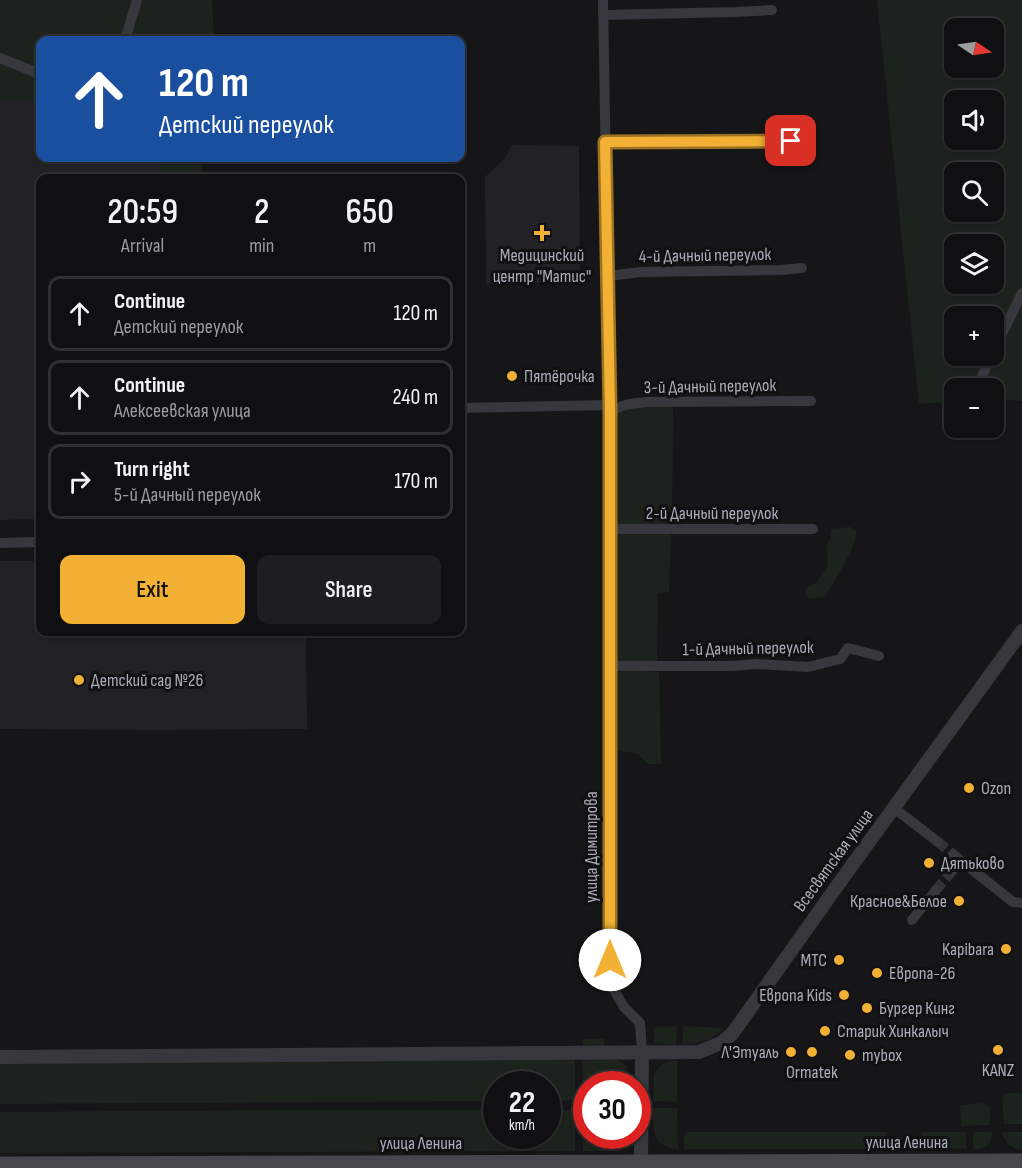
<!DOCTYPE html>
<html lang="en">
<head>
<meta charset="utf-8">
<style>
	body { margin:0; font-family:"Sofia Sans Condensed",sans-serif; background:#1e1e20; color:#f1f3f6; height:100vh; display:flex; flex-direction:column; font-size:22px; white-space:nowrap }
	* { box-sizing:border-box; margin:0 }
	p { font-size:20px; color:#9c9d9f }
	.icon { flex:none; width:33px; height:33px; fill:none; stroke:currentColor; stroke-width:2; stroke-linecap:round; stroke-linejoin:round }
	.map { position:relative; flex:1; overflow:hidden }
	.details { position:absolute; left:36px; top:174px; width:429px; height:462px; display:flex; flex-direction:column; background:#101012; border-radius:12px; box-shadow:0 2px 4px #0004,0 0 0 2px #303032 }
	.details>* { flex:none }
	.hud { position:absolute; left:36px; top:36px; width:429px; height:126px; border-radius:12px; box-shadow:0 2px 4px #0004,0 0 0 2px #303032; background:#1a4fa0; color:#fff; overflow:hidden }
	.needle { width:39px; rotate:103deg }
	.controls { position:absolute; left:944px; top:18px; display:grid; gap:12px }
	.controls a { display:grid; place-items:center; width:60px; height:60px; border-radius:12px; background:#101012; box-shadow:0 2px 4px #0004,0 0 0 2px #303032; font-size:30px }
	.speed { position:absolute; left:483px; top:1071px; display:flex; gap:12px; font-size:30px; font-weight:700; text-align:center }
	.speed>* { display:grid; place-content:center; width:78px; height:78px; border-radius:50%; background:#101012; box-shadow:0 2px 4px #0004,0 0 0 2px #303032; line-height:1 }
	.speed small { font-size:15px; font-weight:400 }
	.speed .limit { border:9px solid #d22; background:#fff; color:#111 }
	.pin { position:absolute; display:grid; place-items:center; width:51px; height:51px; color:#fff; margin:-26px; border-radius:12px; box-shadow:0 3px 9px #0006 }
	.me { position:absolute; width:66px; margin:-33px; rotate:0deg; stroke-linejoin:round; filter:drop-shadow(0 0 4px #0008) }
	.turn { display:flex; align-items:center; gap:21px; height:126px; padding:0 24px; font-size:27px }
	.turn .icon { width:78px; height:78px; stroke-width:2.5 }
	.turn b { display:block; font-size:42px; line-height:51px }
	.eta { display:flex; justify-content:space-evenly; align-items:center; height:102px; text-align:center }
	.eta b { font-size:36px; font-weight:600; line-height:42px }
	.action { display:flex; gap:12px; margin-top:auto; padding:12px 24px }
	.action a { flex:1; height:69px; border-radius:12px; background:#f2b134; color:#111; font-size:24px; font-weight:600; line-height:69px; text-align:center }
	.action a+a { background:#1e1e20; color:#f1f3f6 }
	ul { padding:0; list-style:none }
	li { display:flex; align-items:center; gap:18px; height:75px; margin:0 12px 9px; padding:0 12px; border:3px solid #303032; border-radius:12px }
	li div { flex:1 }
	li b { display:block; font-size:22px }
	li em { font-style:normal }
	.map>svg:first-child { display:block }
	.built { fill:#222225 }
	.green { fill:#1c231d; fill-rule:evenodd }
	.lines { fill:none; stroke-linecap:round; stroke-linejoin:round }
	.minor-tunnel { stroke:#333438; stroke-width:10; stroke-dasharray:10 5; stroke-linecap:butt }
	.minor { stroke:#37383d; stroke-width:10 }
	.tertiary { stroke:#37383d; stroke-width:14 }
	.secondary { stroke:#45474d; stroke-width:15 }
	.route-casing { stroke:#9d7322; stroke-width:15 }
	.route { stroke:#f2b134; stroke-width:10 }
	.poi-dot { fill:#f2b134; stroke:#111113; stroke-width:2 }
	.labels { text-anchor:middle; stroke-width:6; stroke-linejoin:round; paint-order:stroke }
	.poi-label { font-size:18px; fill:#a8adb8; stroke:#111113; text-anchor:start }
	.street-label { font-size:18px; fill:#a8adb8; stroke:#111113 }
</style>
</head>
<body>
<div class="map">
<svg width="1022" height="1168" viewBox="0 0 1022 1168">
	<rect width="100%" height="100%" fill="#161618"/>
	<!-- built -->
	<g class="built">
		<path d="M 0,100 L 40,100 L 40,158 L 160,158 L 160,178 L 40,178 L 40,519 L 0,520 Z"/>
		<path d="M 512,145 L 579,146 L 580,282 L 486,284 L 485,177 L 505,158 Z"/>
		<path d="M 0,561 L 40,561 L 40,632 L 306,632 L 307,729 L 158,730 L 0,729 Z"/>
	</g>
	<!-- green -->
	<g class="green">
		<path d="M 0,0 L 212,0 L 214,40 L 40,40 L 40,100 L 0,100 Z"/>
		<path d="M 877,0 L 1022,0 L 1022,401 L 993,399 L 993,388 L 954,388 L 954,401 L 919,404 ZM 954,28 L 993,28 L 993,68 L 954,68 ZM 954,100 L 993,100 L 993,140 L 954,140 ZM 954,172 L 993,172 L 993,212 L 954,212 ZM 954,244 L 993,244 L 993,284 L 954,284 ZM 954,316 L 993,316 L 993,356 L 954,356 Z"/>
		<path d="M 160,158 L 204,158 L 199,178 L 160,178 Z"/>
		<path d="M 673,406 L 672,526 L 616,527 L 615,417 L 617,412 L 627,408 Z"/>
		<path d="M 850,527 L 857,530 C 853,554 837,576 825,597 L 809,599 L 805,591 L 809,585 L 816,583 L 828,565 L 826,545 L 830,541 L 831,529 Z"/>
		<path d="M 671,531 L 669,592 L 658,593 L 657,663 L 620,663 L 615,657 L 616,538 L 619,533 Z"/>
		<path d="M 620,670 L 659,672 L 661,764 L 648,764 L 638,754 L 617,750 L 616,677 Z"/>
		<path d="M 657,1026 L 677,1027 L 676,1045 L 654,1042 L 654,1031 Z"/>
		<path d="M 683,1026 L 723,1028 C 713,1041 699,1044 683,1044 Z"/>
		<path d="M 585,1039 L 604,1039 L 605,1042 L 602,1048 L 583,1049 L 583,1040 Z"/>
		<path d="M 582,1059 C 606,1059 630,1052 630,1084 L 586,1084 L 586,1102 L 583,1101 Z"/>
		<path d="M 575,1060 L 575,1100 L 548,1101 L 548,1084 L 496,1084 L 496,1101 L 0,1104 L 0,1062 Z"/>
		<path d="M 677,1060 L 677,1102 L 653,1101 C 654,1079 650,1063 677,1060 Z"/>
		<path d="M 1007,1093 L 1022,1093 L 1022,1124 L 1004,1124 L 1002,1096 Z"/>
		<path d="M 983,1103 L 990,1108 L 990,1125 L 961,1126 L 960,1105 Z"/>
		<path d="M 585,1108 L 586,1136 L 630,1136 L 628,1143 L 611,1151 L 583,1151 L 583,1110 Z"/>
		<path d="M 653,1108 L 677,1108 L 678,1150 C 650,1144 654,1132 653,1108 Z"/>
		<path d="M 292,1110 L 496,1110 L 496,1136 L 548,1136 L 548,1110 L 575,1110 L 575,1151 L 0,1153 L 0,1112 Z"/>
		<path d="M 686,1132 L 888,1132 L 884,1141 L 865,1149 L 684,1149 L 684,1136 Z"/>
		<path d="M 920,1132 L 966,1132 L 966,1149 C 948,1148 929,1150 920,1132 Z"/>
		<path d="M 973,1132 L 992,1132 C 992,1144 985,1150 973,1149 Z"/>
		<path d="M 1002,1132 L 1022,1132 L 1022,1150 C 1011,1149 1004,1142 1002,1132 Z"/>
	</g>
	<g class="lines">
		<!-- minor-tunnel -->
		<g class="minor-tunnel">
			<path d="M 938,842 L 953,854"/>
			<path d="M 936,890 L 951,872"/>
		</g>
		<!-- minor -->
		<g class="minor">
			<path d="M 603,0 L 610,405"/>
			<path d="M 603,15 L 736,12 L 772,10"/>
			<path d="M 125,40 L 137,0"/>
			<path d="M 0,58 L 40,74"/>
			<path d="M 605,142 L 791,141"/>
			<path d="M 608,276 L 641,272 L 781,270 L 802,268"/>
			<path d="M 993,352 L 1022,293"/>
			<path d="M 977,388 L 991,356"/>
			<path d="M 460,408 L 610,405 L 612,768 L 610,983 L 624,1007 L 640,1023 L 642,1052"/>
			<path d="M 610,410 L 629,404 L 647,402 L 811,401"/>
			<path d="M 610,529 L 813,529"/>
			<path d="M 0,543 L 40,542"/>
			<path d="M 611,666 L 732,666 L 756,664 L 808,667 L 840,659 L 848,648 L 879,656"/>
			<path d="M 894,808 L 938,842"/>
			<path d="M 960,860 L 1013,902 L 1022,903"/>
			<path d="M 951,872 L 960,860 L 953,854"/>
			<path d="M 912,920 L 936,890"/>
		</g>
		<!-- tertiary -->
		<g class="tertiary">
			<path d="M 0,1057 L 699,1052 L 721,1043 L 732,1034 L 845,875 L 1022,631"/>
			<path d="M 641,1162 L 642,1052"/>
		</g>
		<!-- secondary -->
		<path class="secondary" d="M 0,1164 L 1022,1161"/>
	</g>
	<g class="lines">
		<defs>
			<path id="route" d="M 610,960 L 610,410 L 605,142 L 791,141"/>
		</defs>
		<!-- route casing -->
		<use href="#route" class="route-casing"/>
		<!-- route -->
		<use href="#route" class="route"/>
	</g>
	<!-- markers -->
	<g class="poi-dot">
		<path d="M539 224h6v6h6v6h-6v6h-6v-6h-6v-6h6z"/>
		<circle cx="512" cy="376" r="6"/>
		<circle cx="79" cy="680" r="6"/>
		<circle cx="969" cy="788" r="6"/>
		<circle cx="929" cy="863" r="6"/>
		<circle cx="959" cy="901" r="6"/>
		<circle cx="1006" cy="949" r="6"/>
		<circle cx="839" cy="960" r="6"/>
		<circle cx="877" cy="973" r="6"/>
		<circle cx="844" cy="995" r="6"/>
		<circle cx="867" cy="1008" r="6"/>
		<circle cx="825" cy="1031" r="6"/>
		<circle cx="998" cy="1050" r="6"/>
		<circle cx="791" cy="1052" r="6"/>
		<circle cx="812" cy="1052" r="6"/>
		<circle cx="850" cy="1055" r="6"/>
	</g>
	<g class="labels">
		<!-- poi labels -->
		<g class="poi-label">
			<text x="542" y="261" text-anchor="middle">Медицинский<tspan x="542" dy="21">центр "Матис"</tspan></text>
			<text x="524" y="382">Пятёрочка</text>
			<text x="91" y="686">Детский сад №26</text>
			<text x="981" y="794">Ozon</text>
			<text x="941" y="869">Дятьково</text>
			<text x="947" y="907" text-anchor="end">Красное&amp;Белое</text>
			<text x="994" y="955" text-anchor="end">Kapibara</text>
			<text x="827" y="966" text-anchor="end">МТС</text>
			<text x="889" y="979">Европа-26</text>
			<text x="832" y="1001" text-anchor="end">Европа Kids</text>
			<text x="879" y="1014">Бургер Кинг</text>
			<text x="837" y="1037">Старик Хинкалыч</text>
			<text x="779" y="1058" text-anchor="end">Л'Этуаль</text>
			<text x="862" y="1061">mybox</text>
			<text x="998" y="1076" text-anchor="middle">KANZ</text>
			<text x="812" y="1078" text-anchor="middle">Ormatek</text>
		</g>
		<!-- street labels -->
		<g class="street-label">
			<text transform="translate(705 255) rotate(-1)" y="6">4-й Дачный переулок</text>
			<text transform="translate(710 386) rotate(-1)" y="6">3-й Дачный переулок</text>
			<text x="712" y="519">2-й Дачный переулок</text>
			<text transform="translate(748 648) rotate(-1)" y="6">1-й Дачный переулок</text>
			<text transform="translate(591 847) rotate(-90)" y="6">улица Димитрова</text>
			<text transform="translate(833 860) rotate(-54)" y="6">Всесвятская улица</text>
			<text x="907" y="1148">улица Ленина</text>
			<text x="421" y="1149">улица Ленина</text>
		</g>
	</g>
</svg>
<div class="controls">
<a><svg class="needle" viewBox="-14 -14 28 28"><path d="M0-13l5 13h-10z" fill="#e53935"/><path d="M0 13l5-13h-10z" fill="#9c9d9f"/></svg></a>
<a><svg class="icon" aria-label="sound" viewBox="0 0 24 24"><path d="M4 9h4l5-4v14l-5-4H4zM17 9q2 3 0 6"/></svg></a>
<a><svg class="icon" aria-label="search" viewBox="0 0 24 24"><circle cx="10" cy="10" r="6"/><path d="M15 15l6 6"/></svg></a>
<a><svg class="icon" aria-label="layers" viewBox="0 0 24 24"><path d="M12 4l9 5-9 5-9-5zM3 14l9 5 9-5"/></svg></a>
<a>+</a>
<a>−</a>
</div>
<div class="speed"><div>22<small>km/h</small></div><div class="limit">30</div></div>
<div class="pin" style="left:791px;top:141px;background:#d93025"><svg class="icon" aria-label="arrive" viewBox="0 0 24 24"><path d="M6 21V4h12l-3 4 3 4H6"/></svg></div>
<svg class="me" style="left:610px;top:960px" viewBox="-20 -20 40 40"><circle r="19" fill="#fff"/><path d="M0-13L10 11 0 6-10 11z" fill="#f2b134"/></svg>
<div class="hud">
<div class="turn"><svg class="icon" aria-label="ahead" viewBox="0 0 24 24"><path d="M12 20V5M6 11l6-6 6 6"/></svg><div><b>120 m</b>Детский переулок</div></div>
</div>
<section class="details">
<div class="eta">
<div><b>20:59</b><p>Arrival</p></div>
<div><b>2</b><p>min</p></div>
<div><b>650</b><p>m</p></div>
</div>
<ul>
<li><svg class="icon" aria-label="ahead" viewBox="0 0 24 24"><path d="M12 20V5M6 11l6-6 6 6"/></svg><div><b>Continue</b><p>Детский переулок</p></div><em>120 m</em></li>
<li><svg class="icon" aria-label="ahead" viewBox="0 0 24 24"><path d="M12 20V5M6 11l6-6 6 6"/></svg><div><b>Continue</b><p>Алексеевская улица</p></div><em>240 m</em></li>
<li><svg class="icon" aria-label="right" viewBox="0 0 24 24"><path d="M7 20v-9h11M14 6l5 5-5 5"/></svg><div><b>Turn right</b><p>5-й Дачный переулок</p></div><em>170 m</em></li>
</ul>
<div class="action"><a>Exit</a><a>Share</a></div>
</section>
</div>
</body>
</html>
